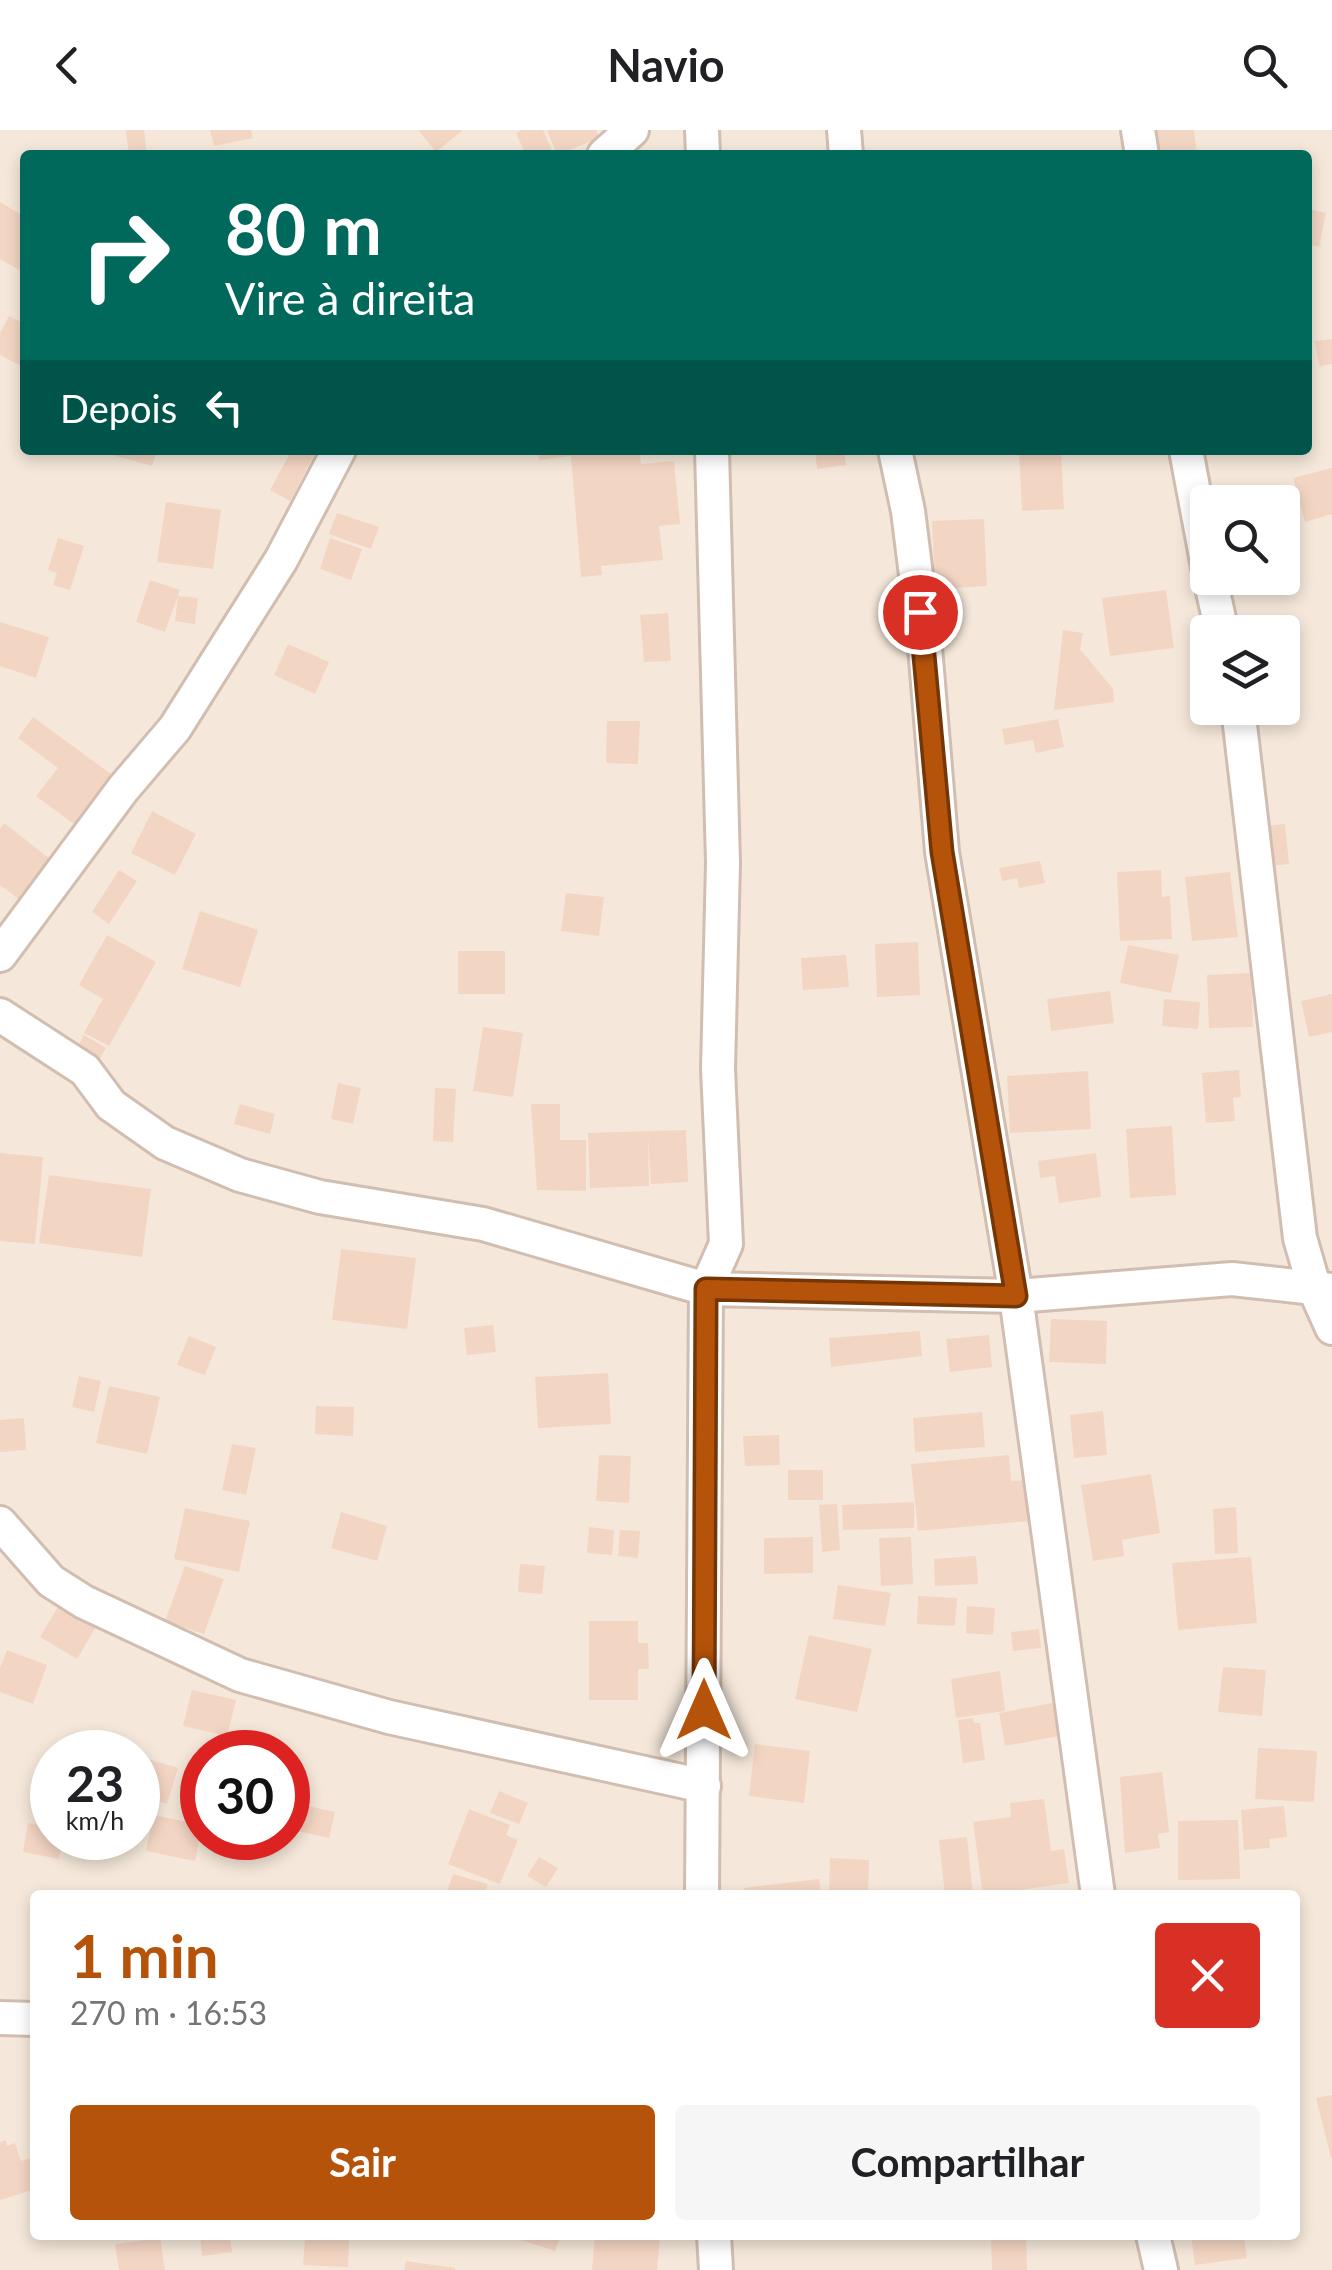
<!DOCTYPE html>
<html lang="pt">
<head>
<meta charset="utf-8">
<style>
	body { margin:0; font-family:Lato,sans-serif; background:#f6f6f6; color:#202124; height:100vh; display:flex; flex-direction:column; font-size:38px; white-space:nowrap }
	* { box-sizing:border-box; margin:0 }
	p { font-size:32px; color:#757577 }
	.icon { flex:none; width:55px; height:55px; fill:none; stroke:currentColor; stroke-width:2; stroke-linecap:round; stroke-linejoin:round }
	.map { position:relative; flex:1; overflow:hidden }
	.drawer { position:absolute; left:30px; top:1760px; width:1270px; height:350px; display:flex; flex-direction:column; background:#fff; border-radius:10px; box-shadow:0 5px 15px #0003 }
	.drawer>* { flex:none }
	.guide { position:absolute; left:20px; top:20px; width:1292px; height:305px; border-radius:10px; box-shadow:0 5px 15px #0003; background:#00695c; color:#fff; overflow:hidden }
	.controls { position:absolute; left:1190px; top:355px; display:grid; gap:20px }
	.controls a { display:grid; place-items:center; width:110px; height:110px; border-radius:10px; background:#fff; box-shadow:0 5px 15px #0003; font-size:50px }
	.speed { position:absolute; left:30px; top:1600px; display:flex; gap:20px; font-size:50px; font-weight:700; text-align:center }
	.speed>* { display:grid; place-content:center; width:130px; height:130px; border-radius:50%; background:#fff; box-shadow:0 5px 15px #0003; line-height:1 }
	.speed small { font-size:25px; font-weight:400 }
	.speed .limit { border:15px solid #d22; background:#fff; color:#111 }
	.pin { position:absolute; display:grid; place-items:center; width:85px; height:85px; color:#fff; margin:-42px; border:5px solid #fff; border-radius:50%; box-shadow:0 2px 10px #0007 }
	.me { position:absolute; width:110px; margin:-55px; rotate:0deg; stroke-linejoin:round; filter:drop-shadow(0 0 8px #0008) }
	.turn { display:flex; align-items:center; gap:35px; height:210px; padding:0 40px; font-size:45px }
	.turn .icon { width:130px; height:130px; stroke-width:2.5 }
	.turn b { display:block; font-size:70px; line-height:85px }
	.then { display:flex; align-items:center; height:95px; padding:0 40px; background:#0003; gap:20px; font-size:38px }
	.round { display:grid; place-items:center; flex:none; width:105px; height:105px; border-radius:10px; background:#f6f6f6 }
	.overview { display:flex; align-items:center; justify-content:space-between; height:170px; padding:0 40px }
	h1 { font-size:60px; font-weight:700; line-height:75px; color:#b45309 }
	.button { display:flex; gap:20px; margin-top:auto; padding:20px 40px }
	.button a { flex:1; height:115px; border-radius:10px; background:#b45309; color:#fff; font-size:40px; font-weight:700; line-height:115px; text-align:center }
	.button a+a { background:#f6f6f6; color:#202124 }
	header { display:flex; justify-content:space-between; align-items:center; height:130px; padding:0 40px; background:#fff; font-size:45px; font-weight:700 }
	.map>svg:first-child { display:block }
	.residential { fill:#f5e8da; fill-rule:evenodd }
	.building { fill:#f3d5c3 }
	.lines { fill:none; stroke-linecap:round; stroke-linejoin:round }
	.street-casing { stroke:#d1beb0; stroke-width:38 }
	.street { stroke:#fff; stroke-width:32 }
	.route-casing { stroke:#753606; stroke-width:25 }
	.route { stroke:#b45309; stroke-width:18 }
</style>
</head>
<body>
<header><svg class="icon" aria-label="back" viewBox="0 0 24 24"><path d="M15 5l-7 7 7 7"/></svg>Navio<svg class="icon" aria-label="search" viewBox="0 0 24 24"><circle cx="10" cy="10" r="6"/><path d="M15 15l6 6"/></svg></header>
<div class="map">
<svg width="1332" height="2140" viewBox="0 0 1332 2140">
	<rect width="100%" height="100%" fill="#fdf6ec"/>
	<!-- residential -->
	<path class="residential" d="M 0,0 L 1332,0 L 1332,2140 L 0,2140 ZM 25,25 L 1308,25 L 1308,320 L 25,320 ZM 1208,372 L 1282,372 L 1282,448 L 1208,448 ZM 1208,502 L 1282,502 L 1282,578 L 1208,578 ZM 52,1622 L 138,1622 L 138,1708 L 52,1708 ZM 202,1622 L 288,1622 L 288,1708 L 202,1708 ZM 35,1765 L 1295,1765 L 1295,2105 L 35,2105 Z"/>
	<!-- building -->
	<g class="building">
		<path d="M 126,0 L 144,0 L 147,25 L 129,25 Z"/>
		<path d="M 210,0 L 251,0 L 253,8 L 214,16 Z"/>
		<path d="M 418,0 L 463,0 L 436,22 Z"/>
		<path d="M 522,0 L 543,0 L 554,25 L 526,25 L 516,3 Z"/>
		<path d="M 547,0 L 596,0 L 599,8 L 557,25 Z"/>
		<path d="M 1155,0 L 1194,0 L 1197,25 L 1158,25 Z"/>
		<path d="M 0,72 L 25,87 L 25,143 L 0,129 Z"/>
		<path d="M 1308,79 L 1326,83 L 1319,117 L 1308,114 Z"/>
		<path d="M 9,186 L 25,194 L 25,238 L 0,225 L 0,203 Z"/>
		<path d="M 1332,209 L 1332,234 L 1319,236 L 1315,211 Z"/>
		<path d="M 110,320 L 157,320 L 152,336 L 109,324 Z"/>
		<path d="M 292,320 L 315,323 L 290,371 L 270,360 Z"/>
		<path d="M 538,320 L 639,320 L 641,334 L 674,331 L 680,394 L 659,396 L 663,430 L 601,436 L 602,445 L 581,447 L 571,326 L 539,330 Z"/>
		<path d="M 815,320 L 844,320 L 846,335 L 817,339 Z"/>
		<path d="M 1019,320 L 1061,320 L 1064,379 L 1022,381 Z"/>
		<path d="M 1332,338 L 1332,384 L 1305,392 L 1293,348 Z"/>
		<path d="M 166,372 L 221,380 L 213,439 L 157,432 Z"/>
		<path d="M 337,383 L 379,397 L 371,419 L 329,404 Z"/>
		<path d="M 984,389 L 987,456 L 935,459 L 932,391 Z"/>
		<path d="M 58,408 L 84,416 L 70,460 L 53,455 L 57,443 L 48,440 Z"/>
		<path d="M 330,408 L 362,419 L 351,450 L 320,439 Z"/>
		<path d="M 150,450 L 180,460 L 165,502 L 136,492 Z"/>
		<path d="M 1166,460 L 1174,518 L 1110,526 L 1102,468 Z"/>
		<path d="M 178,466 L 198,468 L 195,494 L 175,491 Z"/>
		<path d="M 668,483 L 671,531 L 644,532 L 640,485 Z"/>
		<path d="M 0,492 L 49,507 L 36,548 L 0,536 Z"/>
		<path d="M 1063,500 L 1083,503 L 1080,519 L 1113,559 L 1114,572 L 1054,580 Z"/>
		<path d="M 288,514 L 329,532 L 315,564 L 274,545 Z"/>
		<path d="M 33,587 L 111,644 L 74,694 L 36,666 L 58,638 L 18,608 Z"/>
		<path d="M 1058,589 L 1064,617 L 1036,623 L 1033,610 L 1005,615 L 1002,599 Z"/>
		<path d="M 607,591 L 640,591 L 638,634 L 606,633 Z"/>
		<path d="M 152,681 L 196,704 L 175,745 L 131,723 Z"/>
		<path d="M 4,693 L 50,729 L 19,769 L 0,755 L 0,699 Z"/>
		<path d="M 1285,694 L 1289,734 L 1270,736 L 1265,696 Z"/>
		<path d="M 1040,731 L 1045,753 L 1019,758 L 1017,748 L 1002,751 L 999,738 Z"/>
		<path d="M 119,740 L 137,751 L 109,794 L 92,782 Z"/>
		<path d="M 1161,740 L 1162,767 L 1170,766 L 1172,809 L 1120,811 L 1117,742 Z"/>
		<path d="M 1230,742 L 1238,807 L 1192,811 L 1185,747 Z"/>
		<path d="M 566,763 L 604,767 L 599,806 L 561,801 Z"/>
		<path d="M 200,781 L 258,800 L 240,857 L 182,839 Z"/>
		<path d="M 107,805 L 156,832 L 109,916 L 84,903 L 103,869 L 79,855 Z"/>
		<path d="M 918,812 L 920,865 L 877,867 L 875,814 Z"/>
		<path d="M 1128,815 L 1179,825 L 1171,863 L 1120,853 Z"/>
		<rect x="458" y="821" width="47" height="43"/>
		<path d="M 846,825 L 849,857 L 803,860 L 801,828 Z"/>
		<path d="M 1251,843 L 1253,897 L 1209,898 L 1207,845 Z"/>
		<path d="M 1110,861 L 1114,893 L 1051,901 L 1047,869 Z"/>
		<path d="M 1332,864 L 1332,902 L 1309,907 L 1301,871 Z"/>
		<path d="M 1164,869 L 1200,872 L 1198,899 L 1162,896 Z"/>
		<path d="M 483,897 L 523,903 L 513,967 L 473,961 Z"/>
		<path d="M 84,905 L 106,918 L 98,932 L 76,920 Z"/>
		<path d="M 1239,940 L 1241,967 L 1233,968 L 1235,991 L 1206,993 L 1202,943 Z"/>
		<path d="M 1088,941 L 1091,999 L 1010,1003 L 1007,946 Z"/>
		<path d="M 338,953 L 361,958 L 353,994 L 331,989 Z"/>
		<path d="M 435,958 L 456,959 L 453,1012 L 433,1011 Z"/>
		<path d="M 240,974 L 275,984 L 270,1004 L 234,994 Z"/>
		<path d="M 531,974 L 560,974 L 560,1010 L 586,1010 L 586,1061 L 537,1060 Z"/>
		<path d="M 1172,996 L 1176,1065 L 1130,1068 L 1126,999 Z"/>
		<path d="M 686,1000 L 688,1052 L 651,1054 L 648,1006 L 649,1056 L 590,1058 L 588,1003 Z"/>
		<path d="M 0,1023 L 43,1027 L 35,1114 L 0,1111 Z"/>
		<path d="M 1096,1023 L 1101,1067 L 1059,1073 L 1055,1046 L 1040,1048 L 1038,1031 Z"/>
		<path d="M 49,1045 L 151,1059 L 142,1127 L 39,1113 Z"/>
		<path d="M 341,1119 L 416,1128 L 407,1199 L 332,1190 Z"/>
		<path d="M 1051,1189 L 1107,1191 L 1106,1234 L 1049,1232 Z"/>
		<path d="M 493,1195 L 496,1222 L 467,1225 L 464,1198 Z"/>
		<path d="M 920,1201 L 922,1226 L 831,1237 L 829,1208 Z"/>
		<path d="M 989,1205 L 992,1237 L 950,1242 L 946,1209 Z"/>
		<path d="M 189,1206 L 216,1217 L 205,1245 L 177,1235 Z"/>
		<path d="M 608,1243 L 611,1294 L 538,1298 L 535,1247 Z"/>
		<path d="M 79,1246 L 101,1251 L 94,1282 L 72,1277 Z"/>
		<path d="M 109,1256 L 160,1267 L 147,1324 L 96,1313 Z"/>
		<path d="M 316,1276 L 354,1277 L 353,1306 L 315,1304 Z"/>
		<path d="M 1103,1281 L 1107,1325 L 1074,1328 L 1070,1285 Z"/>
		<path d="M 982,1282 L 985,1317 L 915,1322 L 913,1288 Z"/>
		<path d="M 24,1288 L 26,1320 L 0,1322 L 0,1290 Z"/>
		<path d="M 779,1305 L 780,1335 L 745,1336 L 743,1306 Z"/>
		<path d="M 232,1314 L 256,1318 L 246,1365 L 222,1360 Z"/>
		<path d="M 599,1325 L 631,1326 L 629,1373 L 596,1371 Z"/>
		<path d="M 1009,1325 L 1011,1351 L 1027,1350 L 1030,1391 L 918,1401 L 911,1334 Z"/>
		<rect x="788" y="1340" width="35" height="30"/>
		<path d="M 1151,1344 L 1160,1403 L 1122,1410 L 1124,1426 L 1093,1431 L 1081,1355 Z"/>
		<path d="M 914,1372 L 914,1398 L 843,1400 L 842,1375 Z"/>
		<path d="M 837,1374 L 840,1420 L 822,1422 L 819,1375 Z"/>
		<path d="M 1236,1377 L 1238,1423 L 1215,1424 L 1213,1379 Z"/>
		<path d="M 185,1378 L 250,1391 L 239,1442 L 174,1429 Z"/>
		<path d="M 341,1382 L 387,1396 L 377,1431 L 331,1418 Z"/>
		<path d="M 589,1397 L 614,1400 L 612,1425 L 587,1423 Z"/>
		<path d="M 620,1400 L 640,1401 L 638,1428 L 618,1426 Z"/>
		<path d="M 813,1407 L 813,1443 L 764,1444 L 764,1408 Z"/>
		<path d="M 911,1407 L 913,1454 L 881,1456 L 879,1408 Z"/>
		<path d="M 976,1426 L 978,1454 L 935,1456 L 934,1429 Z"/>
		<path d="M 1251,1427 L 1257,1493 L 1178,1500 L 1172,1433 Z"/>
		<path d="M 520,1434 L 545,1436 L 542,1464 L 518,1462 Z"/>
		<path d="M 185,1436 L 224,1449 L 204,1504 L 165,1491 Z"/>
		<path d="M 838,1455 L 891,1463 L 885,1496 L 833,1489 Z"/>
		<path d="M 918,1466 L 957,1468 L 955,1496 L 917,1494 Z"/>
		<path d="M 61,1472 L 98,1493 L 77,1529 L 40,1507 Z"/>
		<path d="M 967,1476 L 995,1478 L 993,1505 L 966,1503 Z"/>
		<path d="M 589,1491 L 638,1491 L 638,1513 L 648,1513 L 649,1539 L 638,1539 L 638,1570 L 589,1570 Z"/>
		<path d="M 1039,1499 L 1041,1518 L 1013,1521 L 1011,1502 Z"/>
		<path d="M 809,1505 L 872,1519 L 857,1582 L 795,1569 Z"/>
		<path d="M 7,1520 L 47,1535 L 33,1574 L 0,1562 L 0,1538 Z"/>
		<path d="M 1223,1537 L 1266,1540 L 1262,1586 L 1218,1582 Z"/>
		<path d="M 1000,1541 L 1005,1581 L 956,1588 L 951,1549 Z"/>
		<path d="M 192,1560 L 236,1570 L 227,1606 L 183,1596 Z"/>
		<path d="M 1058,1572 L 1064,1605 L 1005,1616 L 999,1583 Z"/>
		<path d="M 973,1588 L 974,1593 L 980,1593 L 985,1630 L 963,1633 L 958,1590 Z"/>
		<path d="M 755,1614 L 810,1621 L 804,1673 L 749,1666 Z"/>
		<path d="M 1258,1618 L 1317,1621 L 1314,1672 L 1255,1669 Z"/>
		<path d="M 142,1627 L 178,1638 L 167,1674 L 138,1665 Z"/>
		<path d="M 1162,1642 L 1169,1702 L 1158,1704 L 1160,1718 L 1125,1723 L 1120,1647 Z"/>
		<path d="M 499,1661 L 528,1673 L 519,1694 L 490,1683 Z"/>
		<path d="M 1044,1669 L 1051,1721 L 1064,1719 L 1069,1753 L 983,1765 L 973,1692 L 1011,1687 L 1010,1673 Z"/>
		<path d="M 294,1673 L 335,1682 L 329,1708 L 288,1699 Z"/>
		<path d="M 1284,1676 L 1287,1707 L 1269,1709 L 1270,1718 L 1244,1720 L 1241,1680 Z"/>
		<path d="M 469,1679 L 510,1695 L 506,1705 L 518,1710 L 500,1754 L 448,1734 Z"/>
		<path d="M 153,1685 L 202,1695 L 195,1731 L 146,1721 Z"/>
		<path d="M 1238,1690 L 1240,1749 L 1178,1750 L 1178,1691 Z"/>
		<path d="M 28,1693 L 52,1698 L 52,1708 L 63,1708 L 59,1729 L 23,1722 Z"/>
		<path d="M 967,1707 L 973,1765 L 945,1765 L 939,1710 Z"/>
		<path d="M 539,1727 L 558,1738 L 546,1757 L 527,1746 Z"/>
		<path d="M 830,1728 L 869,1730 L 868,1764 L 829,1765 Z"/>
		<path d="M 453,1744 L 488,1754 L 484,1765 L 446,1765 Z"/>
		<path d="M 819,1749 L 821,1765 L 744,1765 L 744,1758 Z"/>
		<path d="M 1332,1965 L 1332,2028 L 1331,2028 L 1316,1968 Z"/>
		<path d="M 6,2010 L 7,2016 L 15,2013 L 21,2031 L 30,2028 L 35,2059 L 0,2070 L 0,2012 Z"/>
		<path d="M 200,2105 L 230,2105 L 232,2122 L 202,2126 Z"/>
		<path d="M 506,2105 L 561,2105 L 555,2121 Z"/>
		<path d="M 595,2105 L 660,2107 L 657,2140 L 592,2140 Z"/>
		<path d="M 991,2105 L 1026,2105 L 1027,2140 L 992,2140 Z"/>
		<path d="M 1191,2105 L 1244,2107 L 1247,2128 L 1195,2135 Z"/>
		<path d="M 160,2108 L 165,2140 L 119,2140 L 115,2114 Z"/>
		<path d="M 305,2108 L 349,2110 L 348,2137 L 303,2135 Z"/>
		<path d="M 406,2131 L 455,2138 L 455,2140 L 404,2140 Z"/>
	</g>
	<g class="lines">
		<defs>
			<g id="street">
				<path d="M 702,0 L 703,25"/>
				<path d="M 844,0 L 846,25"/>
				<path d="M 1138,0 L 1142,25"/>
				<path d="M 604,25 L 632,0"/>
				<path d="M 895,320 L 908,381 L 925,517 L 942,722 L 1016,1166 L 1098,1765"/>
				<path d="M 1186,320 L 1208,437"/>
				<path d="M 1210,448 L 1222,502"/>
				<path d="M 1238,578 L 1300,1108 L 1315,1160 L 1332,1198"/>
				<path d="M 0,825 L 123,659 L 175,598 L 281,430 L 339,320"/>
				<path d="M 0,885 L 85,940 L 111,975 L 165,1013 L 240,1045 L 320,1067 L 483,1094 L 706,1159 L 1016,1166 L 1232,1149 L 1332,1160"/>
				<path d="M 0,1393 L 51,1451 L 84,1472 L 240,1545 L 389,1587 L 704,1656"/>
				<path d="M 702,1765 L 706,1159 L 726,1114 L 718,939 L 723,733 L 712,320"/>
				<path d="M 0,1888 L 35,1889"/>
				<path d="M 714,2105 L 716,2140"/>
				<path d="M 1153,2105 L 1161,2140"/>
			</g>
		</defs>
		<!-- street casing -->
		<use href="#street" class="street-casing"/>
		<!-- street -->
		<use href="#street" class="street"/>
	</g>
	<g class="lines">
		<defs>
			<path id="route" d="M 704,1580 L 706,1159 L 1016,1166 L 942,722 L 920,482"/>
		</defs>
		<!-- route casing -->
		<use href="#route" class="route-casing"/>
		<!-- route -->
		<use href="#route" class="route"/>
	</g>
</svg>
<div class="controls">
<a><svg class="icon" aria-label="search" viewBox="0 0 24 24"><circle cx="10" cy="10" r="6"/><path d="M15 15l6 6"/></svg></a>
<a><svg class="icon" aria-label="layers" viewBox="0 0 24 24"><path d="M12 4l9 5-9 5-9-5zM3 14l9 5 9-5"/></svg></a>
</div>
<div class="speed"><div>23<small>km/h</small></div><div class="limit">30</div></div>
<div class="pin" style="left:920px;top:482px;background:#d93025"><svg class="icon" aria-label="arrive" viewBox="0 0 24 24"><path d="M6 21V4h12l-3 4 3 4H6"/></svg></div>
<svg class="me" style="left:704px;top:1580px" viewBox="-20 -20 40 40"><path d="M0-17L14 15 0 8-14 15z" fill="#b45309" stroke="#fff" stroke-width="4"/></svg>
<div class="guide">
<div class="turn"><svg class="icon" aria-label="right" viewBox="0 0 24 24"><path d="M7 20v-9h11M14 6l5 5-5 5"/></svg><div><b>80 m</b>Vire à direita</div></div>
<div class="then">Depois<svg class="icon" aria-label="left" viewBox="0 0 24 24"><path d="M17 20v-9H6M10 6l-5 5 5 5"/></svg></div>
</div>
<section class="drawer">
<div class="overview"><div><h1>1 min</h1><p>270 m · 16:53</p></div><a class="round" style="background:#d93025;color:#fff"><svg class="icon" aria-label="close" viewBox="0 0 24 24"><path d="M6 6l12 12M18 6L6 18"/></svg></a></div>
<div class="button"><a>Sair</a><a>Compartilhar</a></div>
</section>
</div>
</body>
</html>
